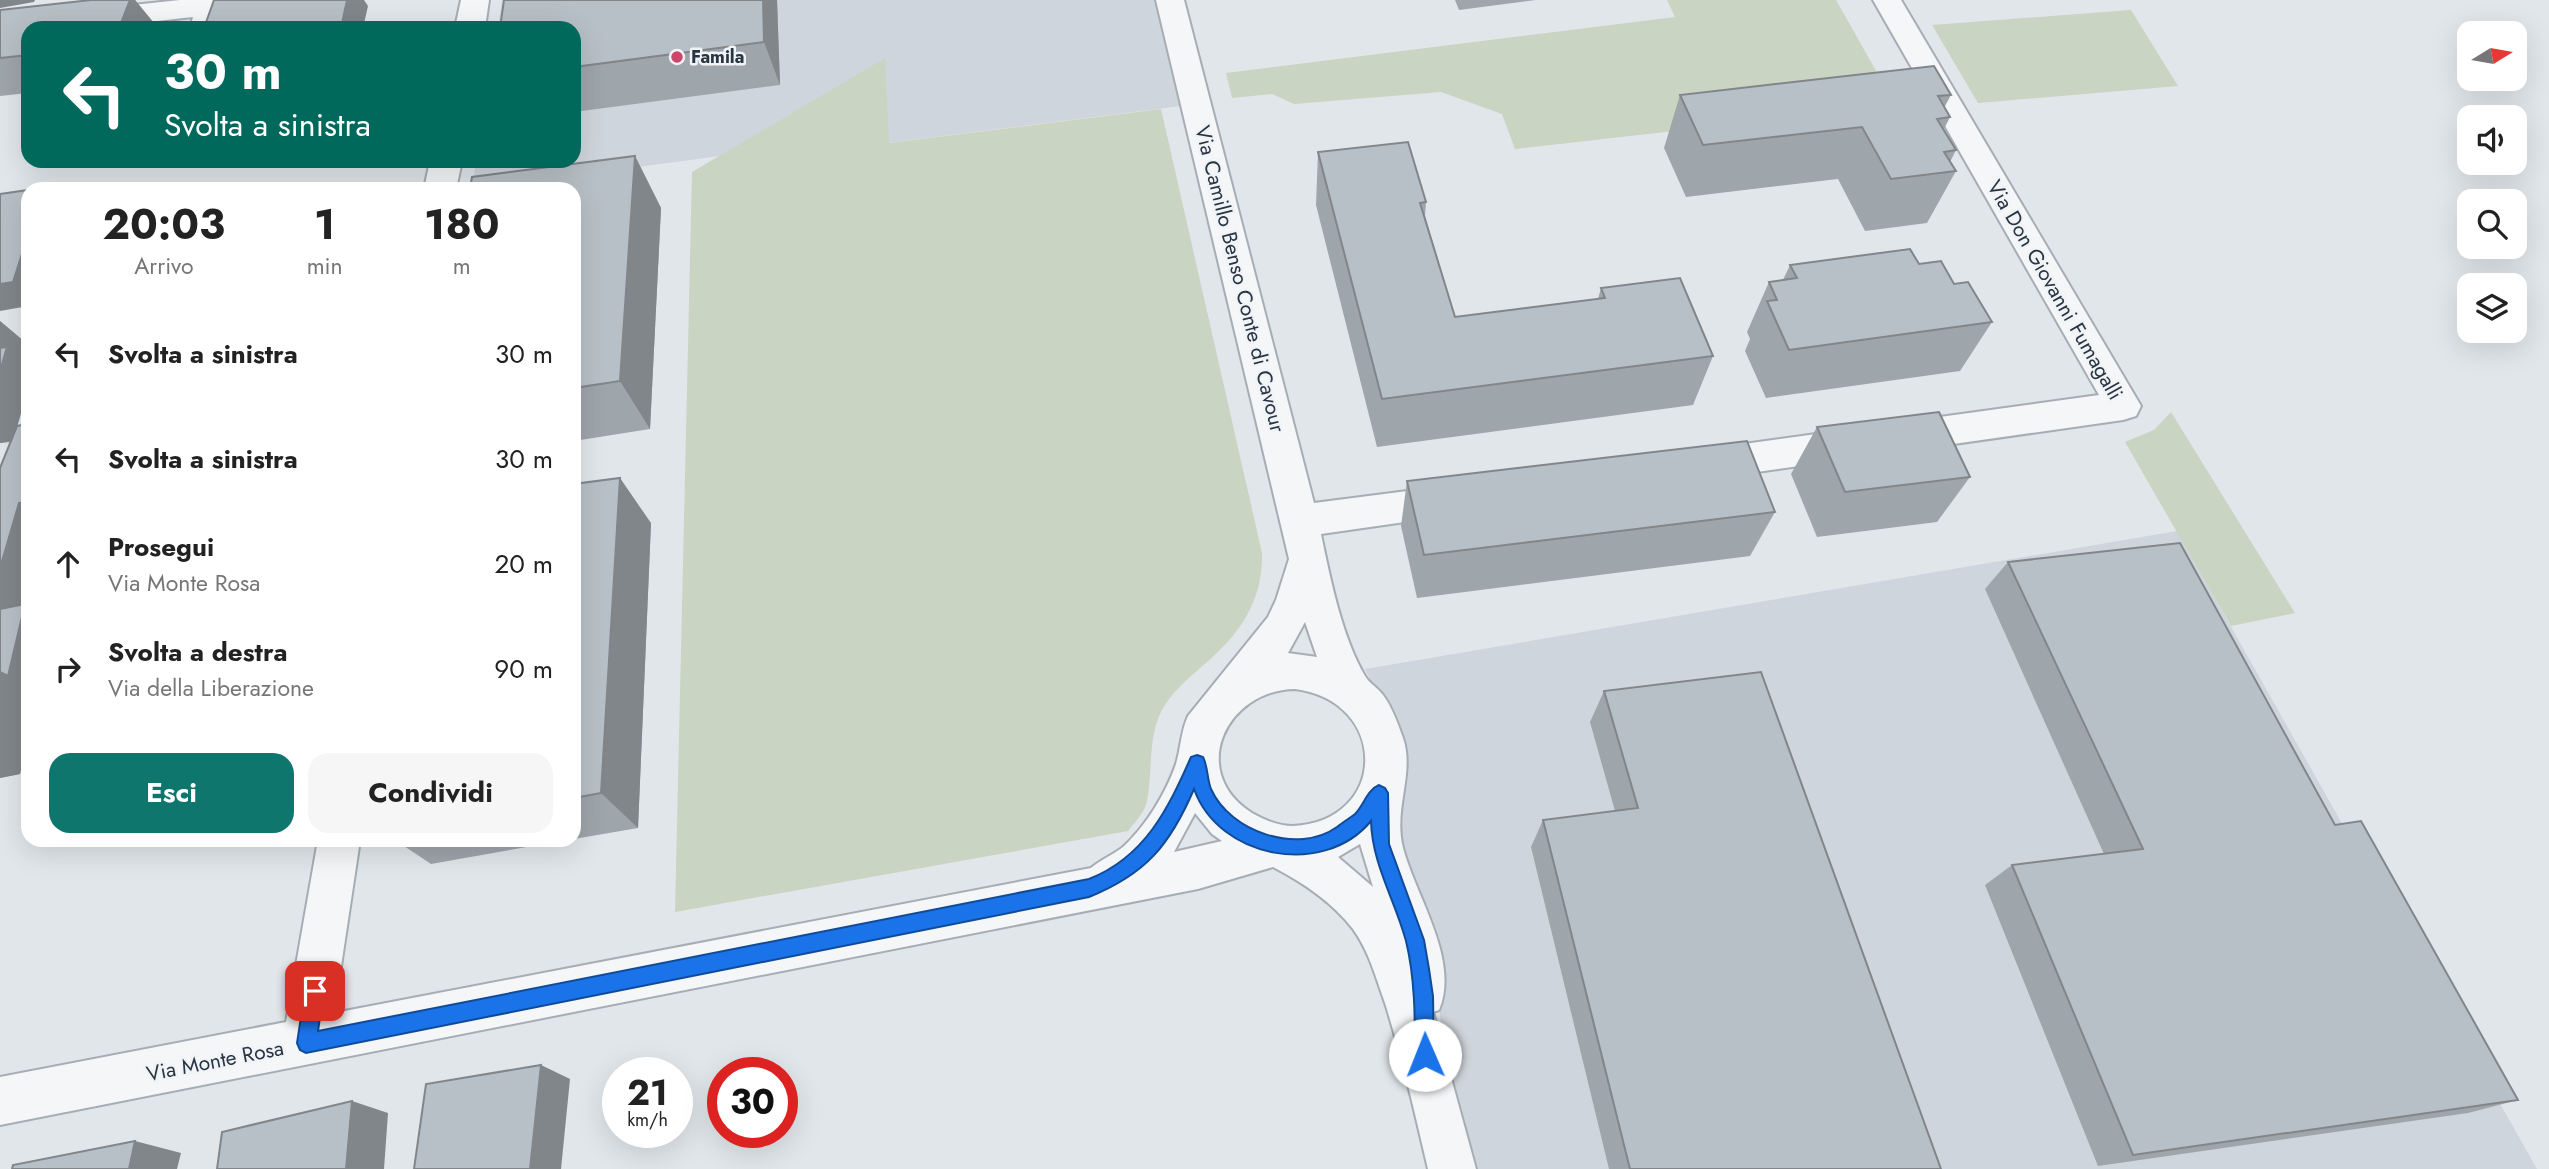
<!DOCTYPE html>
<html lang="it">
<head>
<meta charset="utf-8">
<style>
	body { margin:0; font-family:Jost,sans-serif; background:#f6f6f6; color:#222; height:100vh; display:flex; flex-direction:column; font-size:26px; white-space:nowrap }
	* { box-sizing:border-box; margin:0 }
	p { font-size:23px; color:#767676 }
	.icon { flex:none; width:38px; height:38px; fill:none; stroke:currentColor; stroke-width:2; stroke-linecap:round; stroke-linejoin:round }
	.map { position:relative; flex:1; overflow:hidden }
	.side { position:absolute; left:21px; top:182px; width:560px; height:665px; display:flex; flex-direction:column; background:#fff; border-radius:21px; box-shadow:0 7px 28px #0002 }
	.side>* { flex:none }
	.hud { position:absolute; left:21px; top:21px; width:560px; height:147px; border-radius:21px; box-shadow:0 7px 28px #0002; background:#00695c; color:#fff; overflow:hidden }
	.needle { width:46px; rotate:79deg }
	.tools { position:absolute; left:2457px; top:21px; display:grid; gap:14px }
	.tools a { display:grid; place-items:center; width:70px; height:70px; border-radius:14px; background:#fff; box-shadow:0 7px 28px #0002; font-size:35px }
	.speed { position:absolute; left:602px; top:1057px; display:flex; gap:14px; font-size:35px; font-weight:700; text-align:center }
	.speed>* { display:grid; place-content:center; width:91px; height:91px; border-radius:50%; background:#fff; box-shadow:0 7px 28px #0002; line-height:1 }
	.speed small { font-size:18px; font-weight:400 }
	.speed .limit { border:10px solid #d22; background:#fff; color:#111 }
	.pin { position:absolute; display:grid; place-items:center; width:60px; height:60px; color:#fff; margin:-30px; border-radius:14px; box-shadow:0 4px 10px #0006 }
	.me { position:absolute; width:77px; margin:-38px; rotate:359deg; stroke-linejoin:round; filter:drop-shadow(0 0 5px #0008) }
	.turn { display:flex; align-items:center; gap:24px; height:147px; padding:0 28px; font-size:32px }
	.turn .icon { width:91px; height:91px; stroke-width:2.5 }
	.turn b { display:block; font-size:49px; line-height:60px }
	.eta { display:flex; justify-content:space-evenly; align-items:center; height:119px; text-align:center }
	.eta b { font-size:42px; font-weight:700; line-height:49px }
	.primary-button { display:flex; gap:14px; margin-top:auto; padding:14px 28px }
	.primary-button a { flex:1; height:80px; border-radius:21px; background:#0f766e; color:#fff; font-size:28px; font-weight:700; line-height:80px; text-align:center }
	.primary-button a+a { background:#f6f6f6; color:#222 }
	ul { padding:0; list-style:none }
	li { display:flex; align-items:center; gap:21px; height:105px; padding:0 28px }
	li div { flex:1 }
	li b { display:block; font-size:26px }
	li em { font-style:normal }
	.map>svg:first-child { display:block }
	.built { fill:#cfd5dc }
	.green { fill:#c9d4c2 }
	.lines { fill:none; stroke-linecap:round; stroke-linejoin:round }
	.minor-casing { stroke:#a6adb4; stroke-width:4 }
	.minor { fill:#f4f6f8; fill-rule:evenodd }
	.wall { fill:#9ea5ab }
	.shaded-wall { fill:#81868b }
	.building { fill:#b8c0c7; stroke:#81868b; stroke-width:2 }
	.route { fill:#1a73e8; stroke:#114b97; stroke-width:2 }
	.poi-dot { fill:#cf466c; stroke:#f1f4f7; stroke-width:2.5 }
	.labels { text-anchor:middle; stroke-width:5; stroke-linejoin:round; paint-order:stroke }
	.far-poi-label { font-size:18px; font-weight:bold; fill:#293542; stroke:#f1f4f7; text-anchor:start }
	.street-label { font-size:21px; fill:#293542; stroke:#f1f4f7 }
</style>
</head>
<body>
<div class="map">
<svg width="2549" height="1169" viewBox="0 0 2549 1169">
	<rect width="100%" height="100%" fill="#e1e6ea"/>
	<!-- built -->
	<g class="built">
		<path d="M 502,0 L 1164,0 L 1189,105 L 888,143 L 884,59 L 720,156 L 472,189 L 476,161 L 574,161 L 574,28 L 498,28 Z"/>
		<path d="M 2177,531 L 2537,1169 L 1470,1169 L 1443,1047 L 1437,983 L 1397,844 L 1401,742 L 1365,669 Z"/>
	</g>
	<!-- green -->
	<g class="green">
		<path d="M 1667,0 L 1836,0 L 1896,106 L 1515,149 L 1502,114 L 1441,92 L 1294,104 L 1272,94 L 1232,98 L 1226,73 L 1675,17 Z"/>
		<path d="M 2131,10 L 2178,86 L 1978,103 L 1932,25 Z"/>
		<path d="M 885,58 L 889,143 L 1161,109 L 1262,553 C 1263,600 1241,633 1206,663 C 1191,676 1176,688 1165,705 C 1146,733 1154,773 1146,805 C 1143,814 1134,823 1128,831 L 675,912 L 692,172 Z"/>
		<path d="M 2171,412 L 2295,613 L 2296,613 L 2231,626 L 2125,442 L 2154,430 Z"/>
	</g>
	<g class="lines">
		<defs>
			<g id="minor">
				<path d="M 180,0 L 221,0 L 224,6 L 220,28 L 190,28 L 193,17 L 95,28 L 28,28 L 28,35 L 0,39 L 0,19 Z"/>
				<path d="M 461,0 L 489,0 L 485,28 L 455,28 Z"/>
				<path d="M 1156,0 L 1184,0 L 1314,503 L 1454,485 L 1467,489 L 1473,500 L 1467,511 L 1454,515 L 1321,534 C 1330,578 1342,637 1365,676 C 1369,683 1378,688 1383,695 C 1392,707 1398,724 1403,738 C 1415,774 1393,808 1403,848 C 1416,897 1460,960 1439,1010 L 1433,1012 L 1476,1169 L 1428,1169 C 1415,1113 1402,1057 1385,1003 C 1376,978 1369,951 1353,929 C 1332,902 1304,883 1273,867 L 1198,889 L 0,1125 L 0,1077 L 286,1022 L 318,840 L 360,840 L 334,1013 L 1091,868 C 1100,860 1113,855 1123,847 C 1146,826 1166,793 1176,764 C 1181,747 1181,731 1188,716 L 1268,617 L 1276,600 L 1289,559 ZM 1305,622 L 1317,657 L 1288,653 ZM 1295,689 C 1389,701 1389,821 1293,826 C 1279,826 1264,820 1252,813 C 1187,772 1226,690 1295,689 ZM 1195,813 L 1212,834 L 1222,841 L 1174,852 ZM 1360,844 L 1373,887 L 1338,857 Z"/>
				<path d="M 1873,0 L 1901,0 L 2141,406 L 2136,416 L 2123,420 L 1700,480 L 1687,475 L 1682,465 L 1687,455 L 1700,450 L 2099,395 Z"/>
				<path d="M 430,161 L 462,161 L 456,189 L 424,189 Z"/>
			</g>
		</defs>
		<!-- minor casing -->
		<use href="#minor" class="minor-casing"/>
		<!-- minor -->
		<use href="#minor" class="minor"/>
	</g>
	<!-- wall -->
	<g class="wall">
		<path d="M 91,0 L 135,0 L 158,28 L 28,28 L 28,93 L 0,96 L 0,10 Z"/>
		<path d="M 504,0 L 777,0 L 780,85 L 574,112 L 574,28 Z"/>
		<path d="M 1455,0 L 1536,0 L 1459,10 Z"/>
		<path d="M 1680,95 L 1951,95 L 1944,108 L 1950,117 L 1944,129 L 1956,150 L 1950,162 L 1956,171 L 1927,223 L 1865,231 L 1838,179 L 1686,197 L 1664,148 Z"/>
		<path d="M 1318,152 L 1426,202 L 1425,216 L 1455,317 L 1598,299 L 1601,288 L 1713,356 L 1693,405 L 1377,447 L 1316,205 Z"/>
		<path d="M 635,156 L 661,208 L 650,429 L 574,441 L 574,189 Z"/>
		<path d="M 1919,264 L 1954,284 L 1992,322 L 1960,371 L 1766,398 L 1745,351 L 1750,339 L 1747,332 L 1769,282 L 1783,280 L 1790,265 Z"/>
		<path d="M 0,321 L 26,343 L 21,359 L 28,365 L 28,389 L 17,426 L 28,424 L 28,591 L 24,604 L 28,606 L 28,739 L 20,774 L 0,778 L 0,468 L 11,442 L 0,443 Z"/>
		<path d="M 1817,427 L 1970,477 L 1937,522 L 1817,537 L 1791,474 Z"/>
		<path d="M 1407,481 L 1775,512 L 1750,556 L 1417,598 L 1401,526 Z"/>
		<path d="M 574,484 L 651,523 L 638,828 L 574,839 Z"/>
		<path d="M 2008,562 L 2335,825 L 2518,1100 L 2468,1113 L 2098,1166 L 1985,885 L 2012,865 L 2104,854 L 1985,589 Z"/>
		<path d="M 1604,691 L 1941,1169 L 1609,1169 L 1531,847 L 1543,820 L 1615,811 L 1590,722 Z"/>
		<path d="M 395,840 L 566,840 L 431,864 Z"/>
	</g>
	<!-- shaded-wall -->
	<g class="shaded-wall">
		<path d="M 0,0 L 35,0 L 34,2 L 0,8 Z"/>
		<path d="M 130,0 L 135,0 L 158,28 L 119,28 Z"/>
		<path d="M 347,0 L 364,0 L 368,6 L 363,28 L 341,28 Z"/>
		<path d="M 763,0 L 777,0 L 780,85 L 764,42 Z"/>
		<path d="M 635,156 L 661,208 L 650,429 L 620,381 Z"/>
		<path d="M 28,235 L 28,306 L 0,311 L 0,284 Z"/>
		<path d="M 0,321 L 26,343 L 21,359 L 28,365 L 28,389 L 13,441 L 0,443 Z"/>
		<path d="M 620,478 L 651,523 L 638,828 L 601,793 Z"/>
		<path d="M 19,503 L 28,509 L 28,591 L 17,628 L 0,631 L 0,568 Z"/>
		<path d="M 25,604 L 28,606 L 28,739 L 20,774 L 0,778 L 0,672 Z"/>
		<path d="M 541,1065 L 570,1079 L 561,1169 L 530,1169 Z"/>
		<path d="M 352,1101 L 388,1113 L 384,1169 L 346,1169 Z"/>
		<path d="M 135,1141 L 181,1153 L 177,1169 L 129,1169 Z"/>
	</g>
	<!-- building -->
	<g class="building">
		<path d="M 91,0 L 130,0 L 119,28 L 28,28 L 28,55 L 0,58 L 0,10 Z"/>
		<path d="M 214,0 L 347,0 L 341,28 L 204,28 Z"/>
		<path d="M 504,0 L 763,0 L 764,42 L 574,67 L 574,28 L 500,28 Z"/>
		<path d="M 1934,66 L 1951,95 L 1938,96 L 1950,117 L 1937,119 L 1956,150 L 1944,152 L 1956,171 L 1891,179 L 1862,127 L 1703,145 L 1680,95 Z"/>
		<path d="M 1408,142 L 1426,202 L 1420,203 L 1455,317 L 1605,298 L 1601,288 L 1680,278 L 1713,356 L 1382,399 L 1318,152 Z"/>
		<path d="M 635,156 L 620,381 L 574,388 L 574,189 L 470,189 L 472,177 Z"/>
		<path d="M 28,190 L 28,235 L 13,282 L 0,284 L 0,194 Z"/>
		<path d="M 1910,249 L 1919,264 L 1941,261 L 1954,284 L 1968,282 L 1992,322 L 1789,350 L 1767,301 L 1777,300 L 1769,282 L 1797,278 L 1790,265 Z"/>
		<path d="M 7,347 L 0,371 L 0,348 Z"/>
		<path d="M 1939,412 L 1970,477 L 1845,492 L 1817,427 Z"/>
		<path d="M 28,424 L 28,502 L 19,503 L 0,568 L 0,468 L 17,426 Z"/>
		<path d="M 1747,441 L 1775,512 L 1424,555 L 1407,481 Z"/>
		<path d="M 620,478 L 601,793 L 574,798 L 574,484 Z"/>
		<path d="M 2180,543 L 2335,825 L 2361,821 L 2518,1100 L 2133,1155 L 2012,865 L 2143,849 L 2008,562 Z"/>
		<path d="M 25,604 L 8,676 L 0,672 L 0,609 Z"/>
		<path d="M 1761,672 L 1941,1169 L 1630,1169 L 1543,820 L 1638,808 L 1604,691 Z"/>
		<path d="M 541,1065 L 530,1169 L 414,1169 L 426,1084 Z"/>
		<path d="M 352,1101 L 346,1169 L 217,1169 L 222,1132 Z"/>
		<path d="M 135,1141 L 129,1169 L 12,1169 L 13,1165 Z"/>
	</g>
	<!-- route -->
	<path class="route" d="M 1197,755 L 1203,757 C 1208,767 1207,779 1211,789 C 1230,832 1298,855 1337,827 C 1343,822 1350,818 1355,814 C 1364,805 1367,790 1379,785 L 1385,788 L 1388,793 L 1389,844 L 1424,940 L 1429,969 L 1433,996 L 1434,1055 L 1432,1062 L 1425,1065 L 1418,1062 L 1415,1055 C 1415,1017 1415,978 1406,941 C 1395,900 1372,864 1371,821 C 1324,878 1219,859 1194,789 C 1170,845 1146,874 1089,897 L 306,1053 L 300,1050 L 297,1043 L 305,991 L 308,985 L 315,982 L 321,985 L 324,991 L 318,1031 L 1089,879 C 1145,857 1168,809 1191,757 Z"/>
	<!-- markers -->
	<circle class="poi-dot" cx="677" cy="57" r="7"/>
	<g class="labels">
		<!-- far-poi labels -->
		<g class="far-poi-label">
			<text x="691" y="63">Famila</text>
		</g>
		<!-- street labels -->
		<g class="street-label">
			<text transform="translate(1240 279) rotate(76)" y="7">Via Camillo Benso Conte di Cavour</text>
			<text transform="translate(2055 290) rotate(60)" y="7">Via Don Giovanni Fumagalli</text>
			<text transform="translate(215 1061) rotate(-11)" y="7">Via Monte Rosa</text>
		</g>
	</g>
</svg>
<div class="tools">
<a><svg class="needle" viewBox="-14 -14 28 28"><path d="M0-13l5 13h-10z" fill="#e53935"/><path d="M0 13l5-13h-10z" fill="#767676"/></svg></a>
<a><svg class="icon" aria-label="sound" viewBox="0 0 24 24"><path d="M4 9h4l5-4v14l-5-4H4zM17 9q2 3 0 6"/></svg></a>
<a><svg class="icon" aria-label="search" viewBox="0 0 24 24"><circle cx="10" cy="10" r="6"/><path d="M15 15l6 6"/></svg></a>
<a><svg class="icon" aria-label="layers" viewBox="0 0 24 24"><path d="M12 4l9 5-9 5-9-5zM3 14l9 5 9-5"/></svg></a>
</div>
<div class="speed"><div>21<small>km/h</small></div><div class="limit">30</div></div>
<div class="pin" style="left:315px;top:991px;background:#d93025"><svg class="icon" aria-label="arrive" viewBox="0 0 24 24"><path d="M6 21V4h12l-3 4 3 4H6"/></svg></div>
<svg class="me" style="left:1425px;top:1055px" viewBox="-20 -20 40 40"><circle r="19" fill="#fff"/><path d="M0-13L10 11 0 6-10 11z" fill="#1a73e8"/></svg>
<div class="hud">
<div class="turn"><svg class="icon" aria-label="left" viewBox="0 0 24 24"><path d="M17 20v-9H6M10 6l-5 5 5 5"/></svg><div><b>30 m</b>Svolta a sinistra</div></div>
</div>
<section class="side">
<div class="eta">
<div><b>20:03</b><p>Arrivo</p></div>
<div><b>1</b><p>min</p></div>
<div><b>180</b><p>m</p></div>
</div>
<ul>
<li><svg class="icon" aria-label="left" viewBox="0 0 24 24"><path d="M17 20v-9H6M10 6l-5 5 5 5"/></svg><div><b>Svolta a sinistra</b></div><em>30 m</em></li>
<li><svg class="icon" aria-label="left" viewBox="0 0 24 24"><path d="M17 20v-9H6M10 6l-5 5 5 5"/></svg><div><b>Svolta a sinistra</b></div><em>30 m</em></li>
<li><svg class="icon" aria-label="ahead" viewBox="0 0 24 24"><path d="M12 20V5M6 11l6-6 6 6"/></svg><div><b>Prosegui</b><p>Via Monte Rosa</p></div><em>20 m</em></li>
<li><svg class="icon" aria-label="right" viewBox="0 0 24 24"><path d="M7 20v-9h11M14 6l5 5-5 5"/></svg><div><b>Svolta a destra</b><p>Via della Liberazione</p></div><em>90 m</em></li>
</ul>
<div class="primary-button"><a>Esci</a><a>Condividi</a></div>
</section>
</div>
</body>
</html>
